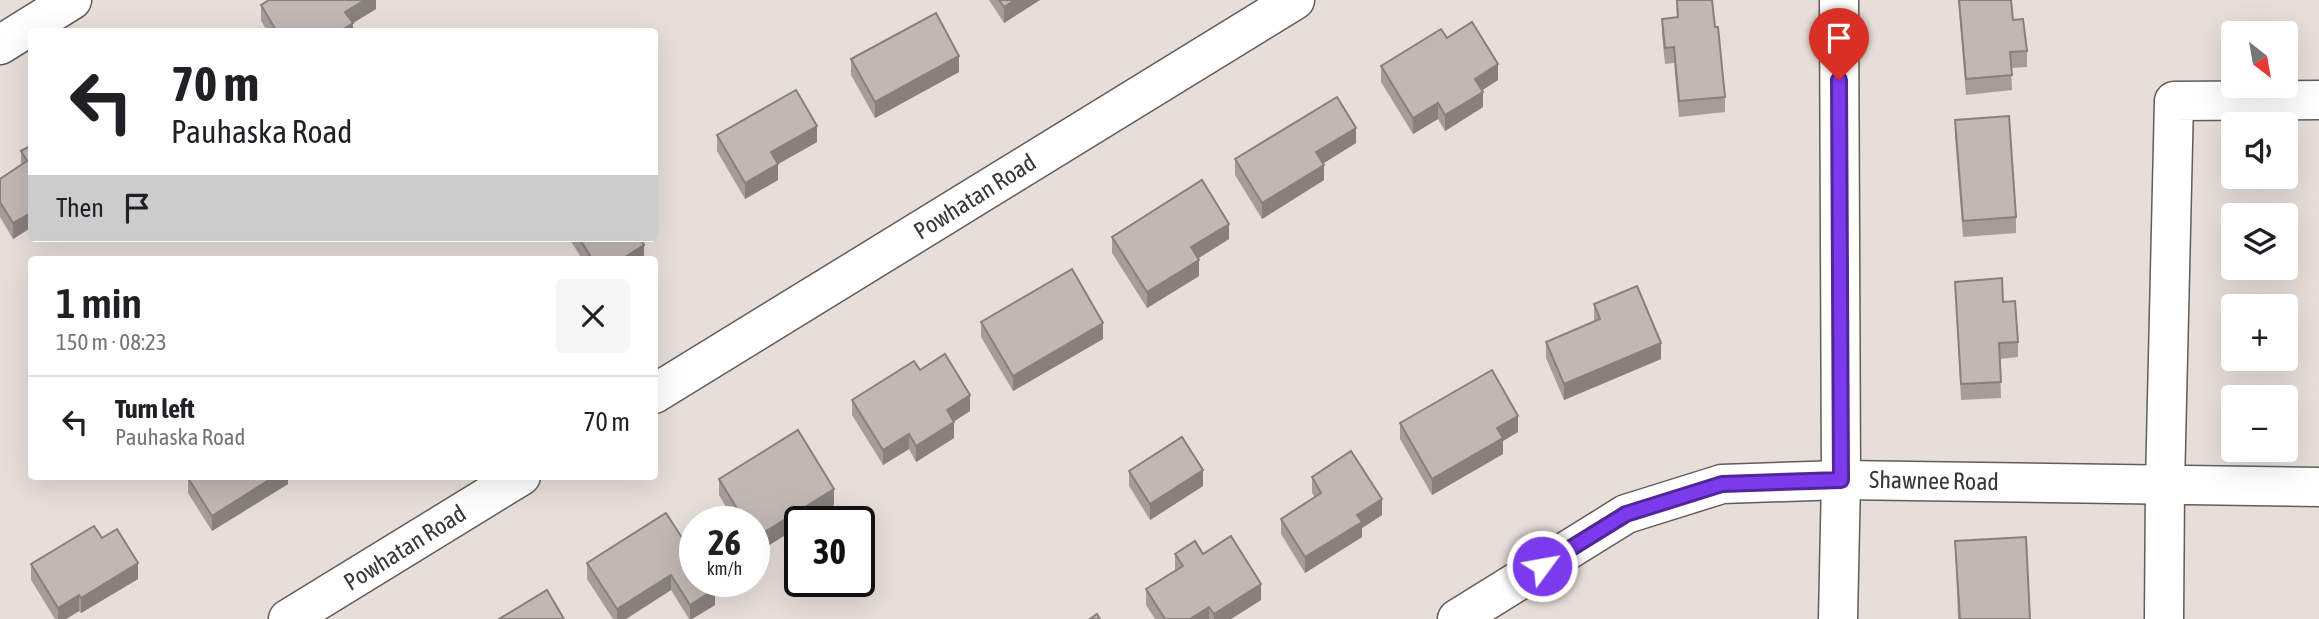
<!DOCTYPE html>
<html lang="en">
<head>
<meta charset="utf-8">
<style>
	body { margin:0; font-family:"Asap Condensed",sans-serif; background:#f6f6f6; color:#202124; height:100vh; display:flex; flex-direction:column; font-size:26px; white-space:nowrap }
	* { box-sizing:border-box; margin:0 }
	p { font-size:23px; color:#757577 }
	.icon { flex:none; width:38px; height:38px; fill:none; stroke:currentColor; stroke-width:2; stroke-linecap:round; stroke-linejoin:round }
	.map { position:relative; flex:1; overflow:hidden }
	.details { position:absolute; left:28px; top:256px; width:630px; height:224px; display:flex; flex-direction:column; background:#fff; border-radius:7px; box-shadow:0 7px 28px #0002 }
	.details>* { flex:none }
	.hud { position:absolute; left:28px; top:28px; width:630px; height:214px; border-radius:7px; box-shadow:0 7px 28px #0002; background:#fff; color:#202124; overflow:hidden }
	.needle { width:46px; rotate:149deg }
	.fabs { position:absolute; left:2221px; top:21px; display:grid; gap:14px }
	.fabs a { display:grid; place-items:center; width:77px; height:77px; border-radius:7px; background:#fff; box-shadow:0 7px 28px #0002; font-size:35px }
	.speed { position:absolute; left:679px; top:506px; display:flex; gap:14px; font-size:35px; font-weight:700; text-align:center }
	.speed>* { display:grid; place-content:center; width:91px; height:91px; border-radius:50%; background:#fff; box-shadow:0 7px 28px #0002; line-height:1 }
	.speed small { font-size:18px; font-weight:400 }
	.speed .limit { border:4px solid #111; border-radius:10px; background:#fff; color:#111 }
	.pin { position:absolute; display:grid; place-items:center; width:60px; height:60px; color:#fff; margin:-72px -30px; border-radius:50% 50% 50% 0; rotate:-45deg; box-shadow:0 0 7px #0007 }
	.pin .icon { rotate:45deg }
	.me { position:absolute; width:77px; margin:-38px; rotate:58deg; stroke-linejoin:round; filter:drop-shadow(0 0 5px #0008) }
	.turn { display:flex; align-items:center; gap:24px; height:147px; padding:0 28px; font-size:32px }
	.turn .icon { width:91px; height:91px; stroke-width:2.5 }
	.turn b { display:block; font-size:49px; line-height:60px }
	.then { display:flex; align-items:center; height:66px; padding:0 28px; background:#0003; gap:14px; font-size:26px }
	.round { display:grid; place-items:center; flex:none; width:74px; height:74px; border-radius:7px; background:#f6f6f6 }
	.overview { display:flex; align-items:center; justify-content:space-between; height:119px; padding:0 28px }
	h1 { font-size:42px; font-weight:600; line-height:52px }
	ul { padding:0; list-style:none }
	li { display:flex; align-items:center; gap:21px; height:91px; padding:0 28px; border-top:2px solid #e0e0e0 }
	li div { flex:1 }
	li b { display:block; font-size:26px }
	li em { font-style:normal }
	.map>svg:first-child { display:block }
	.lines { fill:none; stroke-linecap:round; stroke-linejoin:round }
	.minor-casing { stroke:#635c57; stroke-width:41 }
	.minor { stroke:#fff; stroke-width:38 }
	.wall { fill:#a69d9a }
	.shaded-wall { fill:#87807d }
	.building { fill:#c1b7b3; stroke:#87807d; stroke-width:2 }
	.route-casing { stroke:#51269a; stroke-width:18 }
	.route { stroke:#7c3aed; stroke-width:12 }
	.labels { text-anchor:middle; stroke-width:7; stroke-linejoin:round; paint-order:stroke }
	.street-label { font-size:24px; fill:#3a3734; stroke:#fff }
</style>
</head>
<body>
<div class="map">
<svg width="2319" height="619" viewBox="0 0 2319 619">
	<rect width="100%" height="100%" fill="#e6ded7"/>
	<g class="lines">
		<defs>
			<g id="minor">
				<path d="M 0,45 L 72,0"/>
				<path d="M 654,394 L 1295,0"/>
				<path d="M 288,619 L 521,476"/>
				<path d="M 1457,619 L 1626,514 L 1722,484 L 1841,480 L 2319,487"/>
				<path d="M 1838,619 L 1841,480 L 1839,0"/>
				<path d="M 2164,619 L 2165,485 L 2174,101 L 2319,100"/>
			</g>
		</defs>
		<!-- minor casing -->
		<use href="#minor" class="minor-casing"/>
		<!-- minor -->
		<use href="#minor" class="minor"/>
	</g>
	<!-- wall -->
	<g class="wall">
		<path d="M 376,0 L 376,9 L 353,23 L 353,32 L 268,32 L 261,21 L 261,5 Z"/>
		<path d="M 989,0 L 1040,0 L 1004,23 Z"/>
		<path d="M 1676,0 L 1715,27 L 1725,97 L 1725,112 L 1679,117 L 1674,63 L 1665,64 L 1662,35 L 1662,19 L 1677,17 Z"/>
		<path d="M 1958,0 L 2011,0 L 2013,20 L 2027,51 L 2027,67 L 2011,68 L 2012,90 L 1966,95 Z"/>
		<path d="M 1447,38 L 1498,80 L 1482,90 L 1483,107 L 1445,131 L 1438,119 L 1413,134 L 1381,82 L 1381,66 Z"/>
		<path d="M 851,59 L 959,72 L 875,118 L 851,75 Z"/>
		<path d="M 1955,120 L 2016,217 L 2016,233 L 1963,237 L 1955,136 Z"/>
		<path d="M 717,135 L 817,142 L 778,164 L 778,180 L 745,199 L 717,151 Z"/>
		<path d="M 1356,143 L 1323,163 L 1324,180 L 1262,219 L 1235,175 L 1235,159 Z"/>
		<path d="M 32,145 L 32,227 L 13,239 L 0,217 L 0,179 L 21,165 L 21,151 Z"/>
		<path d="M 1112,237 L 1229,239 L 1198,258 L 1199,276 L 1147,308 L 1112,253 Z"/>
		<path d="M 569,238 L 640,238 L 644,259 L 582,259 Z"/>
		<path d="M 1955,282 L 2003,302 L 2018,342 L 2018,357 L 2000,359 L 2001,398 L 1961,400 Z"/>
		<path d="M 1594,304 L 1661,359 L 1564,400 L 1546,358 L 1546,342 L 1594,321 Z"/>
		<path d="M 981,322 L 1103,339 L 1013,391 L 981,337 Z"/>
		<path d="M 920,370 L 970,411 L 954,421 L 954,438 L 916,462 L 909,449 L 883,465 L 852,415 L 852,400 Z"/>
		<path d="M 1400,423 L 1518,432 L 1503,441 L 1503,454 L 1432,495 L 1400,439 Z"/>
		<path d="M 1129,471 L 1203,486 L 1150,520 L 1129,486 Z"/>
		<path d="M 288,476 L 288,484 L 212,531 L 188,493 L 188,478 Z"/>
		<path d="M 1312,477 L 1382,515 L 1362,528 L 1362,537 L 1305,573 L 1281,534 L 1281,519 L 1315,497 L 1312,493 Z"/>
		<path d="M 719,479 L 834,505 L 807,522 L 800,522 L 755,554 L 754,552 L 754,522 L 735,522 L 719,495 Z"/>
		<path d="M 666,513 L 715,605 L 692,619 L 689,619 L 671,590 L 626,619 L 613,619 L 587,579 L 587,563 Z"/>
		<path d="M 102,538 L 138,579 L 81,613 L 79,611 L 66,619 L 55,619 L 31,580 L 31,564 Z"/>
		<path d="M 1955,541 L 2030,619 L 1958,619 Z"/>
		<path d="M 1175,554 L 1203,554 L 1261,600 L 1231,619 L 1155,619 L 1146,605 L 1146,589 L 1175,570 Z"/>
	</g>
	<!-- shaded-wall -->
	<g class="shaded-wall">
		<path d="M 365,0 L 376,0 L 376,9 L 353,23 L 353,32 L 339,32 L 345,12 Z"/>
		<path d="M 1015,0 L 1040,0 L 1004,23 L 1004,7 Z"/>
		<path d="M 959,56 L 959,72 L 875,118 L 875,102 Z"/>
		<path d="M 1498,64 L 1498,80 L 1475,95 L 1475,79 Z"/>
		<path d="M 1483,92 L 1483,107 L 1445,131 L 1445,115 Z"/>
		<path d="M 1438,103 L 1438,119 L 1413,134 L 1413,118 Z"/>
		<path d="M 817,126 L 817,142 L 778,164 L 778,180 L 745,199 L 745,183 L 771,152 Z"/>
		<path d="M 1356,128 L 1356,143 L 1316,168 L 1316,152 Z"/>
		<path d="M 1324,165 L 1324,180 L 1262,219 L 1262,203 Z"/>
		<path d="M 32,212 L 32,227 L 13,239 L 13,223 Z"/>
		<path d="M 1229,224 L 1229,239 L 1191,263 L 1191,247 Z"/>
		<path d="M 644,245 L 644,259 L 622,259 Z"/>
		<path d="M 1199,260 L 1199,276 L 1147,308 L 1147,292 Z"/>
		<path d="M 1103,323 L 1103,339 L 1013,391 L 1013,376 Z"/>
		<path d="M 1661,343 L 1661,359 L 1564,400 L 1564,384 Z"/>
		<path d="M 970,395 L 970,411 L 947,426 L 947,410 Z"/>
		<path d="M 1518,416 L 1518,432 L 1503,441 L 1503,454 L 1432,495 L 1432,479 L 1497,428 Z"/>
		<path d="M 954,422 L 954,438 L 916,462 L 916,446 Z"/>
		<path d="M 909,434 L 909,449 L 883,465 L 883,450 Z"/>
		<path d="M 1203,470 L 1203,486 L 1150,520 L 1150,504 Z"/>
		<path d="M 275,476 L 288,476 L 288,484 L 212,531 L 212,516 Z"/>
		<path d="M 834,489 L 834,505 L 807,522 L 800,522 L 800,526 L 755,554 L 755,538 Z"/>
		<path d="M 1382,499 L 1382,515 L 1362,528 L 1362,537 L 1305,573 L 1305,557 L 1357,515 Z"/>
		<path d="M 138,563 L 138,579 L 81,613 L 81,598 Z"/>
		<path d="M 671,575 L 671,590 L 626,619 L 617,619 L 617,609 Z"/>
		<path d="M 1261,584 L 1261,600 L 1231,619 L 1214,619 L 1214,614 Z"/>
		<path d="M 715,589 L 715,605 L 692,619 L 690,619 L 690,605 Z"/>
		<path d="M 79,595 L 79,611 L 66,619 L 58,619 L 58,608 Z"/>
		<path d="M 1209,607 L 1209,619 L 1190,619 Z"/>
	</g>
	<!-- building -->
	<g class="building">
		<path d="M 269,0 L 365,0 L 345,12 L 353,23 L 339,32 L 277,32 L 261,5 Z"/>
		<path d="M 999,0 L 1015,0 L 1004,7 Z"/>
		<path d="M 1677,0 L 1712,0 L 1715,27 L 1718,27 L 1725,97 L 1679,101 L 1674,47 L 1665,48 L 1662,19 L 1678,17 Z"/>
		<path d="M 1959,0 L 2011,0 L 2013,20 L 2023,19 L 2027,51 L 2010,52 L 2012,75 L 1966,79 Z"/>
		<path d="M 936,13 L 959,56 L 875,102 L 851,59 Z"/>
		<path d="M 1472,22 L 1498,64 L 1475,79 L 1483,92 L 1445,115 L 1438,103 L 1413,118 L 1381,66 L 1441,29 L 1447,38 Z"/>
		<path d="M 796,90 L 817,126 L 771,152 L 778,164 L 745,183 L 717,135 Z"/>
		<path d="M 1337,97 L 1356,128 L 1316,152 L 1324,165 L 1262,203 L 1235,159 Z"/>
		<path d="M 2009,116 L 2016,217 L 1963,221 L 1955,120 Z"/>
		<path d="M 32,145 L 32,212 L 13,223 L 0,202 L 0,179 L 27,161 L 21,151 Z"/>
		<path d="M 1202,180 L 1229,224 L 1191,247 L 1199,260 L 1147,292 L 1112,237 Z"/>
		<path d="M 579,238 L 640,238 L 644,245 L 622,259 L 592,259 Z"/>
		<path d="M 1072,269 L 1103,323 L 1013,376 L 981,322 Z"/>
		<path d="M 2002,278 L 2003,302 L 2015,301 L 2018,342 L 1999,343 L 2001,382 L 1961,384 L 1955,282 Z"/>
		<path d="M 1637,286 L 1661,343 L 1564,384 L 1546,342 L 1600,319 L 1594,304 Z"/>
		<path d="M 945,354 L 970,395 L 947,410 L 954,422 L 916,446 L 909,434 L 883,450 L 852,400 L 914,361 L 920,370 Z"/>
		<path d="M 1492,370 L 1518,416 L 1497,428 L 1503,438 L 1432,479 L 1400,423 Z"/>
		<path d="M 798,430 L 834,489 L 755,538 L 754,536 L 754,522 L 745,522 L 719,479 Z"/>
		<path d="M 1182,437 L 1203,470 L 1150,504 L 1129,471 Z"/>
		<path d="M 1351,451 L 1382,499 L 1357,515 L 1362,522 L 1305,557 L 1281,519 L 1321,493 L 1312,477 Z"/>
		<path d="M 190,476 L 275,476 L 212,516 L 188,478 Z"/>
		<path d="M 666,513 L 695,558 L 695,581 L 709,581 L 715,589 L 690,605 L 671,575 L 617,609 L 587,563 Z"/>
		<path d="M 94,526 L 102,538 L 117,529 L 138,563 L 81,598 L 79,595 L 58,608 L 31,564 Z"/>
		<path d="M 1231,536 L 1261,584 L 1214,614 L 1209,607 L 1190,619 L 1165,619 L 1146,589 L 1183,566 L 1175,554 L 1195,541 L 1203,554 Z"/>
		<path d="M 2026,537 L 2030,619 L 1960,619 L 1955,541 Z"/>
		<path d="M 547,590 L 564,619 L 499,619 Z"/>
		<path d="M 1097,614 L 1100,619 L 1090,619 Z"/>
	</g>
	<g class="lines">
		<defs>
			<path id="route" d="M 1542,566 L 1626,514 L 1722,484 L 1841,480 L 1839,80"/>
		</defs>
		<!-- route casing -->
		<use href="#route" class="route-casing"/>
		<!-- route -->
		<use href="#route" class="route"/>
	</g>
	<g class="labels">
		<!-- street labels -->
		<g class="street-label">
			<text transform="translate(975 197) rotate(-32)" y="8">Powhatan Road</text>
			<text transform="translate(1934 481) rotate(1)" y="8">Shawnee Road</text>
			<text transform="translate(405 548) rotate(-32)" y="8">Powhatan Road</text>
		</g>
	</g>
</svg>
<div class="fabs">
<a><svg class="needle" viewBox="-14 -14 28 28"><path d="M0-13l5 13h-10z" fill="#e53935"/><path d="M0 13l5-13h-10z" fill="#757577"/></svg></a>
<a><svg class="icon" aria-label="sound" viewBox="0 0 24 24"><path d="M4 9h4l5-4v14l-5-4H4zM17 9q2 3 0 6"/></svg></a>
<a><svg class="icon" aria-label="layers" viewBox="0 0 24 24"><path d="M12 4l9 5-9 5-9-5zM3 14l9 5 9-5"/></svg></a>
<a>+</a>
<a>−</a>
</div>
<div class="speed"><div>26<small>km/h</small></div><div class="limit">30</div></div>
<div class="pin" style="left:1839px;top:80px;background:#d93025"><svg class="icon" aria-label="arrive" viewBox="0 0 24 24"><path d="M6 21V4h12l-3 4 3 4H6"/></svg></div>
<svg class="me" style="left:1542px;top:566px" viewBox="-20 -20 40 40"><circle r="17" fill="#7c3aed" stroke="#fff" stroke-width="3"/><path d="M0-11L8 9 0 5-8 9z" fill="#fff"/></svg>
<div class="hud">
<div class="turn"><svg class="icon" aria-label="left" viewBox="0 0 24 24"><path d="M17 20v-9H6M10 6l-5 5 5 5"/></svg><div><b>70 m</b>Pauhaska Road</div></div>
<div class="then">Then<svg class="icon" aria-label="arrive" viewBox="0 0 24 24"><path d="M6 21V4h12l-3 4 3 4H6"/></svg></div>
</div>
<section class="details">
<div class="overview"><div><h1>1 min</h1><p>150 m · 08:23</p></div><a class="round"><svg class="icon" aria-label="close" viewBox="0 0 24 24"><path d="M6 6l12 12M18 6L6 18"/></svg></a></div>
<ul>
<li><svg class="icon" aria-label="left" viewBox="0 0 24 24"><path d="M17 20v-9H6M10 6l-5 5 5 5"/></svg><div><b>Turn left</b><p>Pauhaska Road</p></div><em>70 m</em></li>
</ul>
</section>
</div>
</body>
</html>
